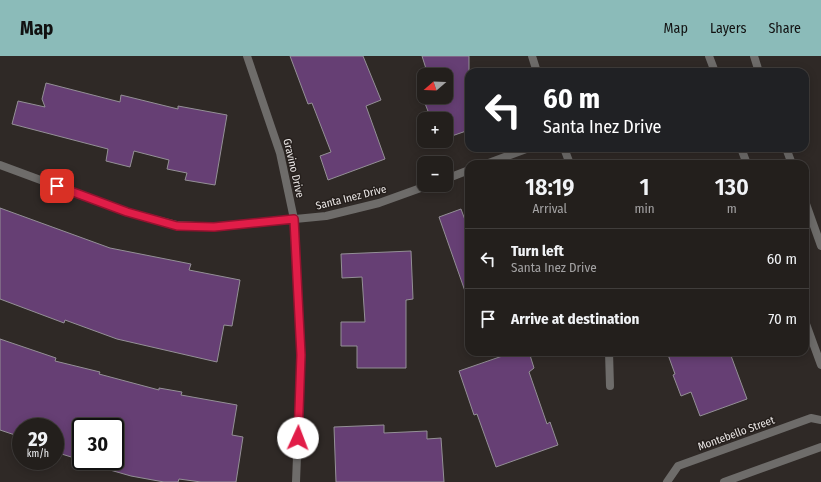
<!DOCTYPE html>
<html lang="en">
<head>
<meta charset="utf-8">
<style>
	body { margin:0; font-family:"Fira Sans Condensed",sans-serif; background:#2f2c29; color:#f1f3f6; height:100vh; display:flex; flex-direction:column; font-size:15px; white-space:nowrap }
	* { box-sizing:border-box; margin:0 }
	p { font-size:13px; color:#a3a2a3 }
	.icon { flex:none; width:22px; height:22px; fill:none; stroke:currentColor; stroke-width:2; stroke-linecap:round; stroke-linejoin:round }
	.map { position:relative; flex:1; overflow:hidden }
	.details { position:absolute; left:465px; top:104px; width:344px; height:196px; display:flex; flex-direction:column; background:#231f1c; border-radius:12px; box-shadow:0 2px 10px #0003,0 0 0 1px #403d3b }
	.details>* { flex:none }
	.banner { position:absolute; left:465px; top:12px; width:344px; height:84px; border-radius:12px; box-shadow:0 2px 10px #0003,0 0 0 1px #403d3b; background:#202124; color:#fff; overflow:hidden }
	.needle { width:26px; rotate:251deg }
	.fabs { position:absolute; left:417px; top:12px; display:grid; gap:8px }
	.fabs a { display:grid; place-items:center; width:36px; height:36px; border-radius:8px; background:#231f1c; box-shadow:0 2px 10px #0003,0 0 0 1px #403d3b; font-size:20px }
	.speed { position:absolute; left:12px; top:362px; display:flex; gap:8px; font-size:20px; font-weight:700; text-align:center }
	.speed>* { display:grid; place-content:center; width:52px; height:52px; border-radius:50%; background:#231f1c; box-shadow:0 2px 10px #0003,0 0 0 1px #403d3b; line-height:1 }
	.speed small { font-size:10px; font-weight:400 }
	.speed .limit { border:2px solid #111; border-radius:6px; background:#fff; color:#111 }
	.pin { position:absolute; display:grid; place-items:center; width:34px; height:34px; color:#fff; margin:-17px; border-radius:8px; box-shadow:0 2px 6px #0006 }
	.me { position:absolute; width:44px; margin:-22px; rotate:2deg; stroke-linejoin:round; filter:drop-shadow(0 0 3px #0008) }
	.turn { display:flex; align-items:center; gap:14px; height:84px; padding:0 12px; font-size:18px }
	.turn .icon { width:52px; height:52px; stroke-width:2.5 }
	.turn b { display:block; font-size:28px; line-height:34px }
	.eta { display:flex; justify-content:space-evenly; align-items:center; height:68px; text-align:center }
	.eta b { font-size:24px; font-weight:600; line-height:28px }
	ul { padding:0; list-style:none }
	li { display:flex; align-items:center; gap:12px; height:60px; padding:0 12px; border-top:1px solid #403d3b }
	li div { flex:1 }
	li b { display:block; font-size:15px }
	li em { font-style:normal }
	header { display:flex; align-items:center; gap:24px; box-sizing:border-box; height:56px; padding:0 20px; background:#8bbbb9; color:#111 }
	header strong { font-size:19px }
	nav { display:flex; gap:22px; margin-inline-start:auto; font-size:14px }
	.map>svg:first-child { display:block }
	.building { fill:#663f74; stroke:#949096 }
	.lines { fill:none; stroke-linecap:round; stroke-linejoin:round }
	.minor { stroke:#6e6c6a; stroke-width:8 }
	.tertiary { stroke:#6e6c6a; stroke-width:8 }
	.route-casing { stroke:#92132f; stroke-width:10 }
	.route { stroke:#e11d48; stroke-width:7 }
	.labels { text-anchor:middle; stroke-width:3; stroke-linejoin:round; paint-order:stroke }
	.street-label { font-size:11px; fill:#e9e5e4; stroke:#251f1c }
</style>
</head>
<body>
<header>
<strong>Map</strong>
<nav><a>Map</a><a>Layers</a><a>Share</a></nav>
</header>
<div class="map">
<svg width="821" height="426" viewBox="0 0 821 426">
	<rect width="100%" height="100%" fill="#2f2926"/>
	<!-- building -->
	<g class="building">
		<path d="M 290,0 L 363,0 L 381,44 L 366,50 L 385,103 L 328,124 L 320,100 L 331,96 L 312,47 L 308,48 Z"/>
		<path d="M 422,0 L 469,0 L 469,74 L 446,82 L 446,63 L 431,63 L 421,37 L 424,36 L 424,41 L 446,41 L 446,19 L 428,19 Z"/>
		<path d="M 46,27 L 120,46 L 121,39 L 178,53 L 178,50 L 227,59 L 215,129 L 185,124 L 187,117 L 167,113 L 169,104 L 134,95 L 130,111 L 106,105 L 108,93 L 12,68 L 18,45 L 45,51 L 42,43 Z"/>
		<path d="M 0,152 L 110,192 L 191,208 L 189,214 L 240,224 L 232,270 L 224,269 L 217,306 L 117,283 L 65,264 L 64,267 L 0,243 Z"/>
		<path d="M 461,153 L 469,175 L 469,238 L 466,238 L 439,161 Z"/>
		<path d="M 411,195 L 413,243 L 406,244 L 406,312 L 357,312 L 357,290 L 341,290 L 341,266 L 365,266 L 362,221 L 342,222 L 341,198 Z"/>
		<path d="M 0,283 L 56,302 L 55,305 L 100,316 L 99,318 L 159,334 L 159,332 L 182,336 L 181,339 L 237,349 L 232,379 L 243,381 L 236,426 L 201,426 L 179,423 L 178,426 L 164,426 L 131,420 L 89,408 L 90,406 L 86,405 L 115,405 L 115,371 L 81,371 L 81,404 L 55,396 L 55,371 L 21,371 L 21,381 L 0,374 Z"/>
		<path d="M 514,296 L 529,296 L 534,312 L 529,316 L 547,368 L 550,366 L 558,389 L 496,411 L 477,358 L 474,359 L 459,315 Z"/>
		<path d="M 667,296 L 730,297 L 747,343 L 700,360 L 691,336 L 681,340 L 673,319 L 675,318 Z"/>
		<path d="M 384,369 L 384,377 L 427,375 L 427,383 L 441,382 L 444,426 L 336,426 L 334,371 Z"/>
	</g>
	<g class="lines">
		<!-- minor -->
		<g class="minor">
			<path d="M 247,0 L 280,97 L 294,163 L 301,299 L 296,426"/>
			<path d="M 532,0 L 537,16"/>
			<path d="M 564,92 L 570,108"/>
			<path d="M 486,108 L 529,92"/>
			<path d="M 0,109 L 127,156 L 177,169 L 214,171 L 326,160 L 379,147 L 429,129"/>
			<path d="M 446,123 L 469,114"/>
			<path d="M 609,296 L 610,330"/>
			<path d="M 667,426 L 678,410 L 811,362 L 821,364"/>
			<path d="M 724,426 L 821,391"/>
		</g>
		<!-- tertiary -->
		<g class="tertiary">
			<path d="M 709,0 L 715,16"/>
			<path d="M 754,0 L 759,16"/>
			<path d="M 741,92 L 747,108"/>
			<path d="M 786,92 L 792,108"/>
			<path d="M 805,145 L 821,190"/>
			<path d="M 805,265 L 821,309"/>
		</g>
	</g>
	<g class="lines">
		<defs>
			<path id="route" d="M 57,130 L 127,156 L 177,170 L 214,171 L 294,163 L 301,299 L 298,382"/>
		</defs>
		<!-- route casing -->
		<use href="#route" class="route-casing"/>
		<!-- route -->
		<use href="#route" class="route"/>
	</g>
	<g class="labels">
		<!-- street labels -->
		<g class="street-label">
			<text transform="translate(294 112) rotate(77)" y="4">Gravino Drive</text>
			<text transform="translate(351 141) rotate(-14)" y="4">Santa Inez Drive</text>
			<text transform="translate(736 377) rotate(-20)" y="4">Montebello Street</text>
		</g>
	</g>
</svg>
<div class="fabs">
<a><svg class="needle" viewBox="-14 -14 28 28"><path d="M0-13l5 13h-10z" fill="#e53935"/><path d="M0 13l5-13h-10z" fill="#a3a2a3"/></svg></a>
<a>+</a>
<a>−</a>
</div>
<div class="speed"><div>29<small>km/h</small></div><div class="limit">30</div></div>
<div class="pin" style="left:57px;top:130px;background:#d93025"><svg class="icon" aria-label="arrive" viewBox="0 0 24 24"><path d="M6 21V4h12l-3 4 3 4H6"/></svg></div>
<svg class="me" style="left:298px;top:382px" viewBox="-20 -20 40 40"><circle r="19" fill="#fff"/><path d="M0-13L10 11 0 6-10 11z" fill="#e11d48"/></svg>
<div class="banner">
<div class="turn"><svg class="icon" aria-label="left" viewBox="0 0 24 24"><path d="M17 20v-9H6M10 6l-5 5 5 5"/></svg><div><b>60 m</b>Santa Inez Drive</div></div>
</div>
<section class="details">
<div class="eta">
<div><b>18:19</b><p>Arrival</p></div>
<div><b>1</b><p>min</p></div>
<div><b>130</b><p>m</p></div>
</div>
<ul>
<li><svg class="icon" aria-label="left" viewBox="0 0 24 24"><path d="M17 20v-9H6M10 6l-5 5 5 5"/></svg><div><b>Turn left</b><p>Santa Inez Drive</p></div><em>60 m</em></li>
<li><svg class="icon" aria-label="arrive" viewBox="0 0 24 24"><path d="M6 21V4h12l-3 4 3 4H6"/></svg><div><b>Arrive at destination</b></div><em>70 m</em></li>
</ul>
</section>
</div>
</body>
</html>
